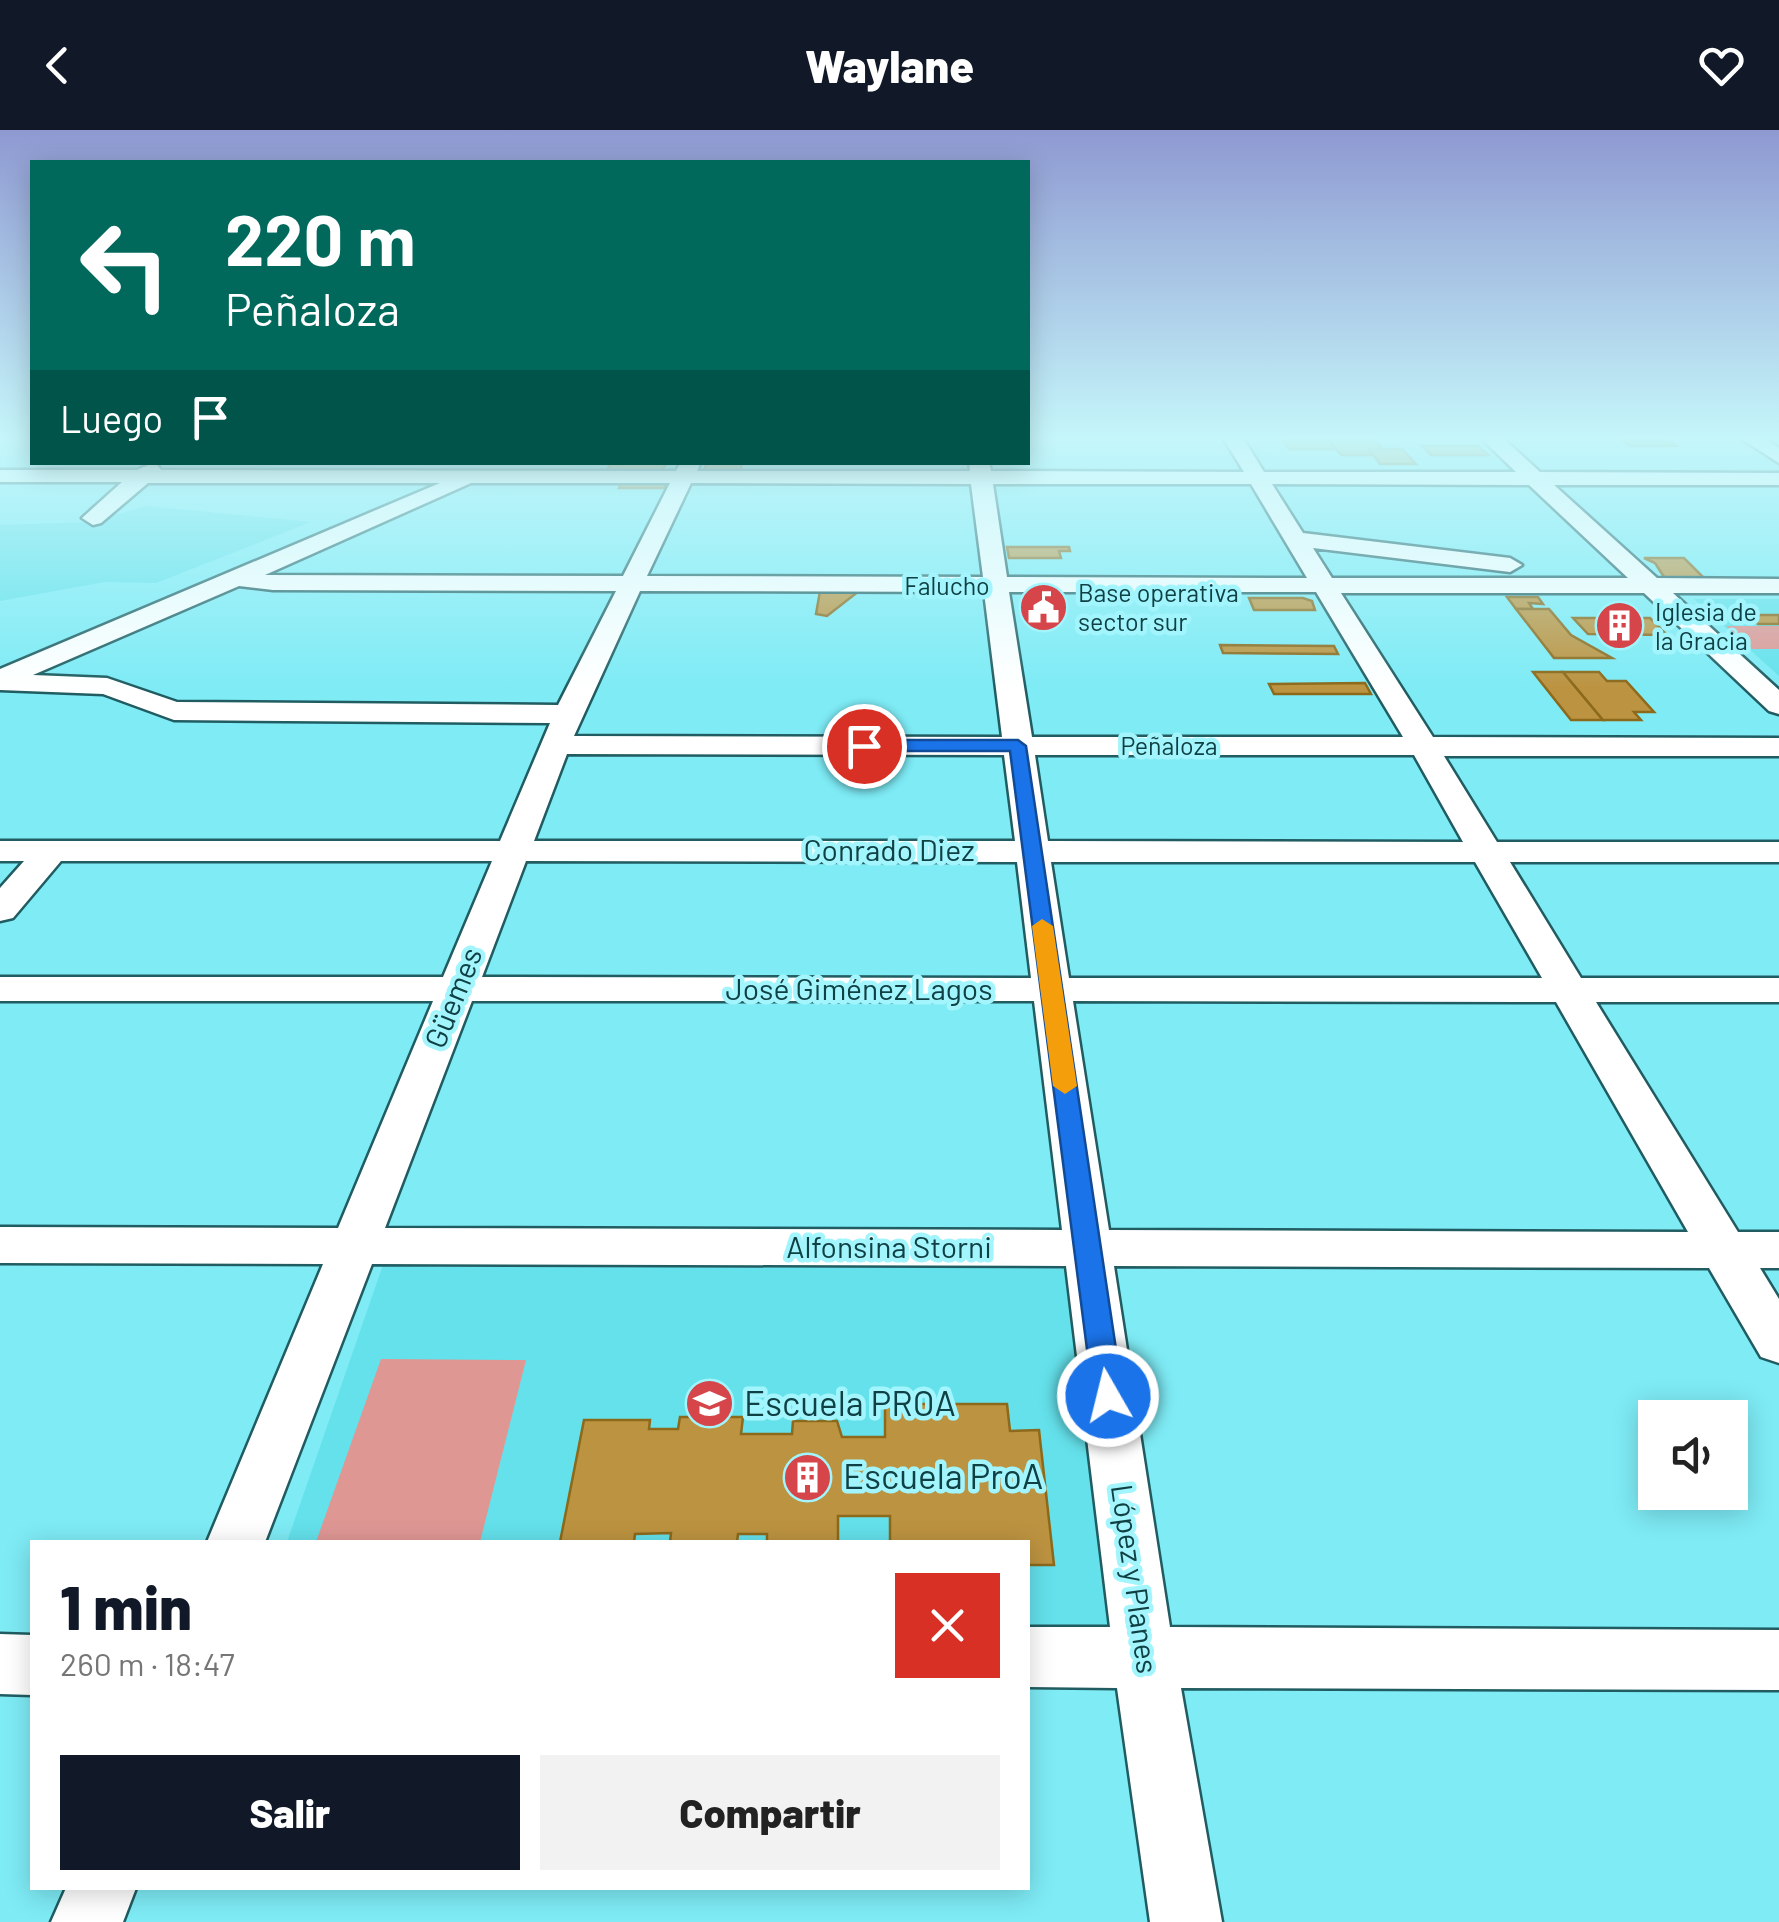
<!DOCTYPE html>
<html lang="es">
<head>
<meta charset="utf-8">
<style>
	body { margin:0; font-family:Barlow,sans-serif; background:#f2f2f2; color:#222; height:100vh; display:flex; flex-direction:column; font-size:38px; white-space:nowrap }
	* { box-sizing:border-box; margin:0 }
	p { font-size:32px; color:#767676 }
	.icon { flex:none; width:55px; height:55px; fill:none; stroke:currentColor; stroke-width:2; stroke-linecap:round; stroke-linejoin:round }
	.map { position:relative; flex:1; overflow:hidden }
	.sheet { position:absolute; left:30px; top:1410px; width:1000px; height:350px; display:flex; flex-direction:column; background:#fff; border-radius:0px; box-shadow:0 5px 25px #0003 }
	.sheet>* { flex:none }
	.hud { position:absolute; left:30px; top:30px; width:1000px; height:305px; border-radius:0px; box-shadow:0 5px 25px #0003; background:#00695c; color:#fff; overflow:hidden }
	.fabs { position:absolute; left:1638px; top:1270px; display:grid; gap:20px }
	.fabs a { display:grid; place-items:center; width:110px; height:110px; border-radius:0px; background:#fff; box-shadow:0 5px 25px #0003; font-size:50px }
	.pin { position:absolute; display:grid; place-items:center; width:85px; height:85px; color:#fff; margin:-42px; border:5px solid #fff; border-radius:50%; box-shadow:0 2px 10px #0007 }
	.me { position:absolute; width:110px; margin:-55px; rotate:352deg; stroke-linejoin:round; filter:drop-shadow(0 0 8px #0008) }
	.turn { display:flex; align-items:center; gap:35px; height:210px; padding:0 30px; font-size:45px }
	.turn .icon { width:130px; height:130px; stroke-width:2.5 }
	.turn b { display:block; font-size:70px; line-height:85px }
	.then { display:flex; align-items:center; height:95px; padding:0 30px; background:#0003; gap:20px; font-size:38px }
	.round { display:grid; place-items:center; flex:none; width:105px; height:105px; border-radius:0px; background:#f2f2f2 }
	.summary { display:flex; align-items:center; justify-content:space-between; height:170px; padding:0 30px }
	h1 { font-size:60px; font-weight:800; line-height:75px; color:#111827 }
	.button { display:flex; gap:20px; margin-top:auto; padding:20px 30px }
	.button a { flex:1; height:115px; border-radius:0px; background:#111827; color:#fff; font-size:40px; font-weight:800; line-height:115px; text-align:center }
	.button a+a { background:#f2f2f2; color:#222 }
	header { display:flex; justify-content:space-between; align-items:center; height:130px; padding:0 30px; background:#111827; color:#fff; font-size:45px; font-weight:800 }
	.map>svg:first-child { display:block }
	.built { fill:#64e1eb }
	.green { fill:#df9794 }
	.building { fill:#bc9340; stroke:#8c691b; stroke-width:2.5 }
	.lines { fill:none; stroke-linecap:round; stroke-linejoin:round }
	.minor-casing { stroke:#205c61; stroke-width:5 }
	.minor { fill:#fff; fill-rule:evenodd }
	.route { fill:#1a73e8; stroke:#114b97; stroke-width:2.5 }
	.slow { fill:#f59e0b }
	.labels { text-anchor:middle; stroke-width:9; stroke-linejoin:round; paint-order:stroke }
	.far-street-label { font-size:25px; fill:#0f4044; stroke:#a2f5fc }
	.far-poi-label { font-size:25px; fill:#0f4044; stroke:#a2f5fc; text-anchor:start }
	.street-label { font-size:30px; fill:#0f4044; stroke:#a2f5fc }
	.near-poi-label { font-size:35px; fill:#0f4044; stroke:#a2f5fc; text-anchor:start }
</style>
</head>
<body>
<header><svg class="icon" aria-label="back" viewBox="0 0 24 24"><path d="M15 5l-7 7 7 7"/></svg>Waylane<svg class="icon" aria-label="heart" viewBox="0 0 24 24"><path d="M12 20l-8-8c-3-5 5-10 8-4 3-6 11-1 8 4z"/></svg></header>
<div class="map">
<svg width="1779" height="1792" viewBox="0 0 1779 1792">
	<rect width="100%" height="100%" fill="#7eebf5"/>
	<!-- built -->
	<g class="built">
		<path d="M 147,376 L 311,392 L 156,453 L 105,452 L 0,471 L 0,395 L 90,392 Z"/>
		<path d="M 1694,469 L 1779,469 L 1779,546 Z"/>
		<path d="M 1063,1130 L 1116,1504 L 1028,1505 L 1028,1412 L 287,1412 L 383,1135 Z"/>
	</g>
	<!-- green -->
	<g class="green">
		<path d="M 1726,496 L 1779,496 L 1779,519 L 1752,519 Z"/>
		<path d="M 381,1229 L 526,1230 L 480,1412 L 316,1412 Z"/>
	</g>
	<!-- building -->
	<g class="building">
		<path d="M 1281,308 L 1327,308 L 1336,319 L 1289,319 Z"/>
		<path d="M 1327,308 L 1373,308 L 1383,319 L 1369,319 L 1375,325 L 1341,325 Z"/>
		<path d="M 1620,308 L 1667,308 L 1677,316 L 1630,316 Z"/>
		<path d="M 1422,316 L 1478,316 L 1488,325 L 1431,325 Z"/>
		<path d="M 1369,319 L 1402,319 L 1416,334 L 1380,334 Z"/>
		<path d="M 611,332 L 667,332 L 662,341 L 655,343 L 606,342 Z"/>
		<path d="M 707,332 L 743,332 L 739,343 L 704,341 Z"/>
		<path d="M 622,352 L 660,352 L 666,353 L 664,358 L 619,358 Z"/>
		<path d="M 1007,417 L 1069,417 L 1070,421 L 1059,421 L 1061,428 L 1009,428 Z"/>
		<path d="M 1644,428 L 1684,428 L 1704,448 L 1664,447 L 1655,433 Z"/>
		<path d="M 820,461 L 859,461 L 827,486 L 816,484 Z"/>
		<path d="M 1040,465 L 1057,465 L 1062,484 L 1027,484 L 1024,470 L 1034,470 Z"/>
		<path d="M 1507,467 L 1538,467 L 1543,474 L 1529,473 L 1533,479 L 1516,479 Z"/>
		<path d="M 1249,468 L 1303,468 L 1312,471 L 1315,480 L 1254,480 Z"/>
		<path d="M 1516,479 L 1549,479 L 1571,505 L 1612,528 L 1554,528 Z"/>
		<path d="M 1747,485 L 1779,485 L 1779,494 L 1758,494 Z"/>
		<path d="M 1573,488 L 1650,488 L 1667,505 L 1588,504 Z"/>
		<path d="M 1220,515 L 1334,516 L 1338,524 L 1223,523 Z"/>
		<path d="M 1533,542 L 1563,542 L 1603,590 L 1571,590 Z"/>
		<path d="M 1563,542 L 1599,542 L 1607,551 L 1626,551 L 1654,582 L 1634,582 L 1641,590 L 1603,590 Z"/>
		<path d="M 1365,553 L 1371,564 L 1274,564 L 1269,554 Z"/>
		<path d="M 885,1274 L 1007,1274 L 1010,1301 L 1039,1300 L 1054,1435 L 1028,1435 L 1028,1412 L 890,1412 L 890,1386 L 838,1386 L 838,1412 L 767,1412 L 767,1404 L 738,1404 L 737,1412 L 670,1412 L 671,1403 L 635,1404 L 634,1412 L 560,1412 L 584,1290 L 650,1290 L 649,1299 L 678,1299 L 680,1287 L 743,1287 L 741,1304 L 792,1304 L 793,1291 L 837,1291 L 842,1307 L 885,1307 Z"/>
	</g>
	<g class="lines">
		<defs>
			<g id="minor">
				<path d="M 1223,308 L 1243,308 L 1264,342 L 1516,342 L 1481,308 L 1503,308 L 1540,342 L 1779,343 L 1779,355 L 1554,355 L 1657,448 L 1779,449 L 1779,463 L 1673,463 L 1779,560 L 1779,584 L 1769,581 L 1644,463 L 1341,463 L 1433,607 L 1779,608 L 1779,626 L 1444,626 L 1497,712 L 1779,712 L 1779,732 L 1510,732 L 1581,848 L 1779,848 L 1779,872 L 1596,872 L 1738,1102 L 1779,1102 L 1779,1138 L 1760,1138 L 1779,1169 L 1779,1233 L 1761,1227 L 1709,1138 L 1114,1136 L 1170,1497 L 1779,1500 L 1779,1560 L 1181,1558 L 1222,1792 L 1150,1792 L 1117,1558 L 1028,1557 L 1028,1497 L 1110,1497 L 1066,1136 L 372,1134 L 265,1412 L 207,1412 L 323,1134 L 0,1133 L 0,1097 L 338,1098 L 433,871 L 0,871 L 0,847 L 443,847 L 492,731 L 61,731 L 13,788 L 0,791 L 0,758 L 24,731 L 0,731 L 0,711 L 500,711 L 550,593 L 174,590 L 103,564 L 0,560 L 0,539 L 440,353 L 148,353 L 101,393 L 93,395 L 82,388 L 122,352 L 0,352 L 0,340 L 137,340 L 155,332 L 161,340 L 676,341 L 681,332 L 701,332 L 697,341 L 970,341 L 969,332 L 989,332 L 991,341 L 1244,342 ZM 471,353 L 670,353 L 623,446 L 265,445 ZM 691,353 L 971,354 L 983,447 L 647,446 ZM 993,354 L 1251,354 L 1307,448 L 1007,447 ZM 1272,354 L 1529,355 L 1628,448 L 1332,448 L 1313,418 L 1510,442 L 1522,435 L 1510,428 L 1303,403 ZM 239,456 L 273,460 L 616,461 L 558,575 L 177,572 L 107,548 L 33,545 ZM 640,461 L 984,462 L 1002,607 L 574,606 ZM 1009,462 L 1316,462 L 1403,607 L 1032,607 ZM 567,624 L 1004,625 L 1015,711 L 534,711 ZM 1035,625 L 1414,625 L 1463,712 L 1048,711 ZM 526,731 L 1017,732 L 1031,848 L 482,847 ZM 1051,732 L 1475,732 L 1542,848 L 1069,848 ZM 472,871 L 1034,871 L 1062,1100 L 385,1098 ZM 1073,871 L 1556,872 L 1688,1102 L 1109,1100 Z"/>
				<path d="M 1740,308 L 1764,308 L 1779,318 L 1779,333 Z"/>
				<path d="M 0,1504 L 32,1505 L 32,1565 L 0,1564 Z"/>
				<path d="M 66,1758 L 136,1758 L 123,1792 L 51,1792 Z"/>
			</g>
		</defs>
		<!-- minor casing -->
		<use href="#minor" class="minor-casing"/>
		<!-- minor -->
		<use href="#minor" class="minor"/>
	</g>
	<!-- sky -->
	<linearGradient id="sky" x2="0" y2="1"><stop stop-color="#8e99d1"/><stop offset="0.55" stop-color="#c5f6fa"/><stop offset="1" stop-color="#c5f6fa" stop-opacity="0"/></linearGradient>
	<rect width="1779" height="559" fill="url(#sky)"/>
	<!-- route -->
	<path class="route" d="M 1018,610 L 1026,616 L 1123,1266 L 1119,1275 L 1108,1279 L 1097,1275 L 1093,1266 L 1010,621 L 864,621 L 856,616 L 864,610 Z"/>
	<!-- slow -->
	<path class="slow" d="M 1042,789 L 1053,796 L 1077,956 L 1065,964 L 1053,956 L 1032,796 Z"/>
	<!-- icons -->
	<defs>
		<symbol id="civic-disc" viewBox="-11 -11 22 22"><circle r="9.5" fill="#d54549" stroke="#a2f5fc"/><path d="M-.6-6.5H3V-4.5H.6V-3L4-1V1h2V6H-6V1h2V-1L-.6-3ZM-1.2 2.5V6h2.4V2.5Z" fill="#fff"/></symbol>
		<symbol id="building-disc" viewBox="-11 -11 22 22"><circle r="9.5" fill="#d54549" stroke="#a2f5fc"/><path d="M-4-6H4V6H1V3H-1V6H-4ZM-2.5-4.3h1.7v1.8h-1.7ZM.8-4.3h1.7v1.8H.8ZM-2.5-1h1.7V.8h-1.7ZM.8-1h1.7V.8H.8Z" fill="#fff"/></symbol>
		<symbol id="school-disc" viewBox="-11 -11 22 22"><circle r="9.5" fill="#d54549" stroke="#a2f5fc"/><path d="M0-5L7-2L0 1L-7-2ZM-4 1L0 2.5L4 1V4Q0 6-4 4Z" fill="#fff"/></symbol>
	</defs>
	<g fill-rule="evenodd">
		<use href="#civic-disc" x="1016" y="450" width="55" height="55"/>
		<use href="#building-disc" x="1592" y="468" width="55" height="55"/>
		<use href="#school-disc" x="682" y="1246" width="55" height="55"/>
		<use href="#building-disc" x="780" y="1320" width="55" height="55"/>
	</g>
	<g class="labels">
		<!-- far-street labels -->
		<g class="far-street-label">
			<text x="947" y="465">Falucho</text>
			<text x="1169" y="625">Peñaloza</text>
		</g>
		<!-- far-poi labels -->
		<g class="far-poi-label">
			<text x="1078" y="472">Base operativa<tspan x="1078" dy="29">sector sur</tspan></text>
			<text x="1655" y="491">Iglesia de<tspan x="1655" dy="29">la Gracia</tspan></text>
		</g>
		<!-- street labels -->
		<g class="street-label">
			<text x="889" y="731">Conrado Diez</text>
			<text x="859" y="870">José Giménez Lagos</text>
			<text transform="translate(454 868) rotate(-68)" y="10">Güemes</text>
			<text x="889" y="1128">Alfonsina Storni</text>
			<text transform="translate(1134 1449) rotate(82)" y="10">López y Planes</text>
		</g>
		<!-- near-poi labels -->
		<g class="near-poi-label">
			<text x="744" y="1286">Escuela PROA</text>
			<text x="843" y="1359">Escuela ProA</text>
		</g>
	</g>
</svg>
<div class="fabs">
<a><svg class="icon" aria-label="sound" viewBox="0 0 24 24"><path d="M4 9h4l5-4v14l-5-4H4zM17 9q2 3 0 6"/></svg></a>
</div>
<div class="pin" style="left:864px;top:616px;background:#d93025"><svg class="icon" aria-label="arrive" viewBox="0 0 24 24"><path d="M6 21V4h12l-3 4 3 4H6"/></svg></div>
<svg class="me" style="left:1108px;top:1266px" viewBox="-20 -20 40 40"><circle r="17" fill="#1a73e8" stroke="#fff" stroke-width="3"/><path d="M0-11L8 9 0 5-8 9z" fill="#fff"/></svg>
<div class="hud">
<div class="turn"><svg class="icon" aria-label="left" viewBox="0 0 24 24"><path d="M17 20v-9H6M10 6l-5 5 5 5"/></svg><div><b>220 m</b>Peñaloza</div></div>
<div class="then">Luego<svg class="icon" aria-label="arrive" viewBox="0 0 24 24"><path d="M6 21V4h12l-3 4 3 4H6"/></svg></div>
</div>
<section class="sheet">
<div class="summary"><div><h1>1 min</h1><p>260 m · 18:47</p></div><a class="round" style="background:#d93025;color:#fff"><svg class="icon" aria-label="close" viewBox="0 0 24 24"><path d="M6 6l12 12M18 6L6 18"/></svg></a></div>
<div class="button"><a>Salir</a><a>Compartir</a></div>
</section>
</div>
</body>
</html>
